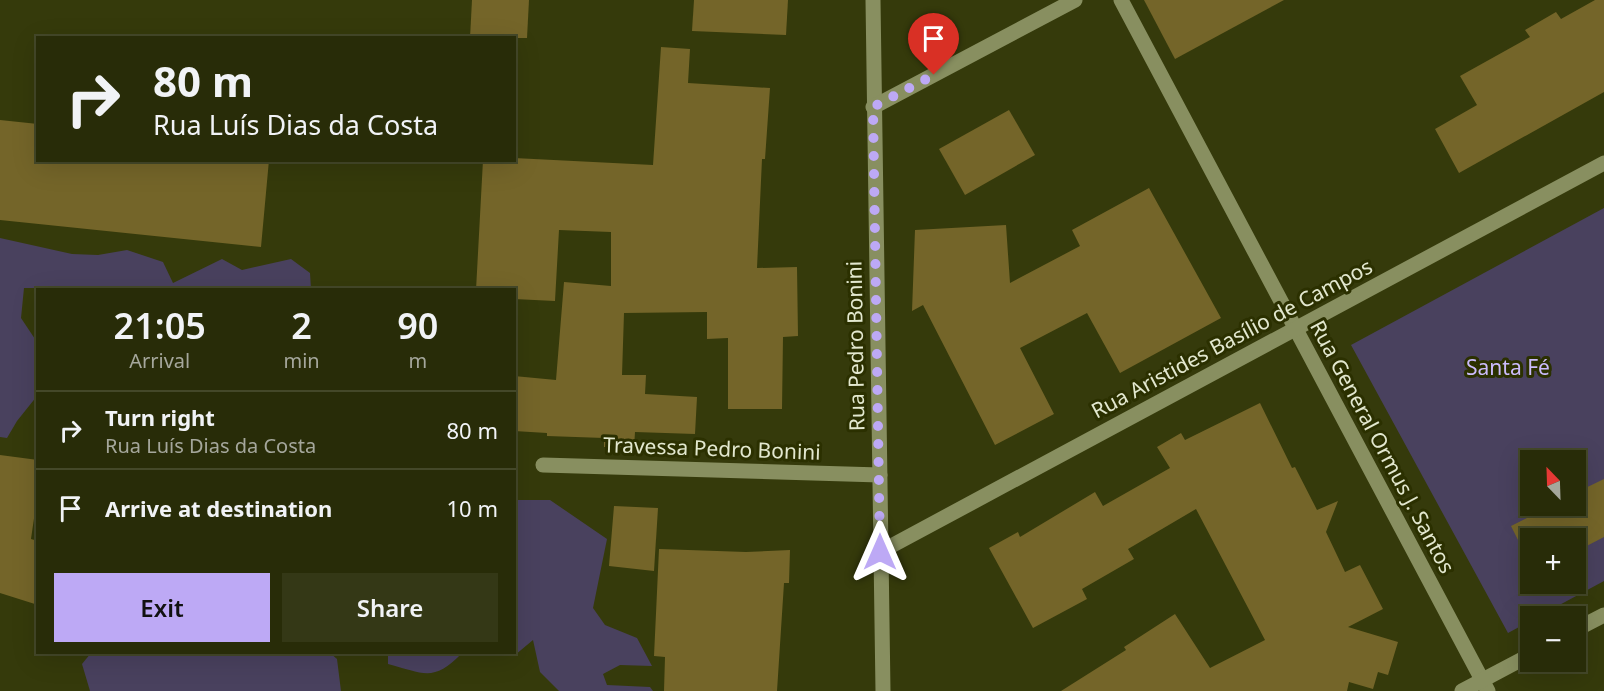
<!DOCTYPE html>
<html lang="en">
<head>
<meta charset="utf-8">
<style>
	body { margin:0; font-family:"Noto Sans",sans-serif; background:#343816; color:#f1f3f6; height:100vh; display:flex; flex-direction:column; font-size:22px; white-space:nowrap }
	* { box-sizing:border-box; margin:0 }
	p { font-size:20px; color:#a5a79c }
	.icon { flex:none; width:33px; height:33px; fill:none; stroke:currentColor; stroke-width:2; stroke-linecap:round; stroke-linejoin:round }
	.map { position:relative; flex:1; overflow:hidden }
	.side { position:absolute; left:36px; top:288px; width:480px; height:366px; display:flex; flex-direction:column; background:#282c08; border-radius:0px; box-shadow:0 6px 24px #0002,0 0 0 2px #444829 }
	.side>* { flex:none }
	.hud { position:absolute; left:36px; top:36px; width:480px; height:126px; border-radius:0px; box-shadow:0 6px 24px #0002,0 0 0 2px #444829; background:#282c08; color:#f1f3f6; overflow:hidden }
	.needle { width:39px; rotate:337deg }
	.tools { position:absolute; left:1520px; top:450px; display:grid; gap:12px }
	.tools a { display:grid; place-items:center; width:66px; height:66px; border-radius:0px; background:#282c08; box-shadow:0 6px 24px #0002,0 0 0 2px #444829; font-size:30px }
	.pin { position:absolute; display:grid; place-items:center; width:51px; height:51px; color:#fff; margin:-62px -26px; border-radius:50% 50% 50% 0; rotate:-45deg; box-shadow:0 0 6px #0007 }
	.pin .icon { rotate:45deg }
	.me { position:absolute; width:66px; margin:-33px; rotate:0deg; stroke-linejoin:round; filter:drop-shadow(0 0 4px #0008) }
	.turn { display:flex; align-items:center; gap:21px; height:126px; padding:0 18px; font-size:27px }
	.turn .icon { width:78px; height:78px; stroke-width:2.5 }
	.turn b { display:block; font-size:42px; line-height:51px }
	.eta { display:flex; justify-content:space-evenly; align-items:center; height:102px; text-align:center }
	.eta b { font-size:36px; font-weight:600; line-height:42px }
	.button { display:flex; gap:12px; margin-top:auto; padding:12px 18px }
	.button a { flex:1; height:69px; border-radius:0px; background:#bda9f5; color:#111; font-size:24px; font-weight:600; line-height:69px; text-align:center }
	.button a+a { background:#343816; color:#f1f3f6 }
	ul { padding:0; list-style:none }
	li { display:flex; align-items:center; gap:18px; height:78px; padding:0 18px; border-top:2px solid #444829 }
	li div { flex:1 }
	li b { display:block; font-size:22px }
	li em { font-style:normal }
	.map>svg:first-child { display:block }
	.green { fill:#49415e; fill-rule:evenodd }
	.building { fill:#746529 }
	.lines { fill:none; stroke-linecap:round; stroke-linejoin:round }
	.street { stroke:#888f60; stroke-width:15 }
	.route { stroke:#bda9f5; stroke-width:10; stroke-dasharray:0 18 }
	.labels { text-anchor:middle; stroke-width:6; stroke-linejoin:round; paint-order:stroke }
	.street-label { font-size:21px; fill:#e3e8cf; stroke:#2b3000 }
	.park-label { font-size:21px; fill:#cbbbfb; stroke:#2b3000 }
</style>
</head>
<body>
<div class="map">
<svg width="1604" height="691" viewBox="0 0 1604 691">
	<rect width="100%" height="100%" fill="#353a0b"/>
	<!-- green -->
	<g class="green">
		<path d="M 1604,208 L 1604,581 L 1539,616 L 1530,616 L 1530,621 L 1508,633 L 1351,345 ZM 1530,460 L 1575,460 L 1575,506 L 1530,506 ZM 1530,538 L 1575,538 L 1575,584 L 1530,584 Z"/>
		<path d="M 0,238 L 72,254 L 98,255 L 127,250 L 163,262 L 173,283 L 222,259 L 242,270 L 291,259 L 310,273 L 311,289 L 24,288 L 21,318 L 37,342 L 37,396 L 17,421 L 7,438 L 0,437 Z"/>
		<path d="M 515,500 L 550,500 L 607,539 L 593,608 L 605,625 L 637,638 L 652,666 L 620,665 L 603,674 L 607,685 L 650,687 L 653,691 L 559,691 L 540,672 L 533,640 L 515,655 L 512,653 L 514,652 Z"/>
		<path d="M 91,653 L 330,653 L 337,659 L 341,691 L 90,691 L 82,664 Z"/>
		<path d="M 388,653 L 388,652 L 462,653 C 434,682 425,674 388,664 Z"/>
	</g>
	<!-- building -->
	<g class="building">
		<path d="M 472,0 L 529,0 L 527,38 L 470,38 Z"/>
		<path d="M 694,0 L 788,0 L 786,35 L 692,31 Z"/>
		<path d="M 1144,0 L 1284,0 L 1175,59 Z"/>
		<path d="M 1595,0 L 1604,0 L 1604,92 L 1459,173 L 1435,129 L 1477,105 L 1460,76 L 1530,37 L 1525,30 L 1556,12 L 1561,19 Z"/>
		<path d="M 661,47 L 690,49 L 688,83 L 770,88 L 765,159 L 762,159 L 757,268 L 797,267 L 798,336 L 783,337 L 782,409 L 728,409 L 728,338 L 707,339 L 707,312 L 624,313 L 622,375 L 646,375 L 645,394 L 697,397 L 695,434 L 635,432 L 634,448 L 604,447 L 604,438 L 547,436 L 547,433 L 514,431 L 514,376 L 556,380 L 564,282 L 611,286 L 611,232 L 559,230 L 555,301 L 514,299 L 514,290 L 476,290 L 483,160 L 514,160 L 514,158 L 653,165 Z"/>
		<path d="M 1009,110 L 1035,155 L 965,195 L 939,149 Z"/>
		<path d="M 0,120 L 38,124 L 38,160 L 269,160 L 261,247 L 0,220 Z"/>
		<path d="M 1149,188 L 1221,318 L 1120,373 L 1087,313 L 1020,348 L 1054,414 L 995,445 L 923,305 L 912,311 L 915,230 L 1006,225 L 1010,283 L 1080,246 L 1072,230 Z"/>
		<path d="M 1260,403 L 1292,468 L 1295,467 L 1317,510 L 1338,501 L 1326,532 L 1345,572 L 1360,565 L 1383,609 L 1348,627 L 1398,642 L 1388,675 L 1378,672 L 1373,689 L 1349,682 L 1347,691 L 1061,691 L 1126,650 L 1124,647 L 1175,614 L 1210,668 L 1265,640 L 1196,509 L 1128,549 L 1134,559 L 1082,589 L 1087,599 L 1033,628 L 989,548 L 1018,532 L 1020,537 L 1095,492 L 1103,506 L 1170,468 L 1157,447 L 1181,433 L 1185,440 Z"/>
		<path d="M 0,455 L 38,460 L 38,491 L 31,539 L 38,541 L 38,605 L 0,593 Z"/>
		<path d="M 1604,479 L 1604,537 L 1575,552 L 1575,538 L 1530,538 L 1530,564 L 1511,526 L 1551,506 L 1575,506 L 1575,493 Z"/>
		<path d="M 614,506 L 658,508 L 654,571 L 609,566 Z"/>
		<path d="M 659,549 L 746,552 L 790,550 L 789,583 L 784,583 L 777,691 L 664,691 L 665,657 L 654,656 Z"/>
	</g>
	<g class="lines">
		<!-- street -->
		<g class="street">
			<path d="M 873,0 L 883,691"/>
			<path d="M 1121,0 L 1488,691"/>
			<path d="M 873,107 L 1075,0"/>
			<path d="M 543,465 L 880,475"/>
			<path d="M 880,552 L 1604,163"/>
			<path d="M 1575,630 L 1604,615"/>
			<path d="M 1462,691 L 1530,655"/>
		</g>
	</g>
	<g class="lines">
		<!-- route -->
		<path class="route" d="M 880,552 L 873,107 L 934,75"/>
	</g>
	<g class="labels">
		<!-- street labels -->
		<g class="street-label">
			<text transform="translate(1232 339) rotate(-28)" y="7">Rua Aristides Basílio de Campos</text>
			<text transform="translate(856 346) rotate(-91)" y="7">Rua Pedro Bonini</text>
			<text transform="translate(1382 447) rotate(62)" y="7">Rua General Ormus J. Santos</text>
			<text transform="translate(712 449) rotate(2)" y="7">Travessa Pedro Bonini</text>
		</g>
		<!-- park labels -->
		<g class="park-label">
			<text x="1508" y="375">Santa Fé</text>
		</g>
	</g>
</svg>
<div class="tools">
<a><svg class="needle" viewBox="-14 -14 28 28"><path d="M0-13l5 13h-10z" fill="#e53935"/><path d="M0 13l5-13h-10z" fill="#a5a79c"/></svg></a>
<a>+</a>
<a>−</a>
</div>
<div class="pin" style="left:934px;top:75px;background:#d93025"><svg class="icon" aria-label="arrive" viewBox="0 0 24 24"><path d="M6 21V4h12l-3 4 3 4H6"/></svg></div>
<svg class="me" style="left:880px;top:552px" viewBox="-20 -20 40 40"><path d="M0-17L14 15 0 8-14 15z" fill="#bda9f5" stroke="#fff" stroke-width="4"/></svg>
<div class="hud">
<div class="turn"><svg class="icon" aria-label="right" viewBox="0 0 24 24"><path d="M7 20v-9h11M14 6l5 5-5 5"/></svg><div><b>80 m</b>Rua Luís Dias da Costa</div></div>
</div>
<section class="side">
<div class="eta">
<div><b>21:05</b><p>Arrival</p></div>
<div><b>2</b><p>min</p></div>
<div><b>90</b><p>m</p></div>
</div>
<ul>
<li><svg class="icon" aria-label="right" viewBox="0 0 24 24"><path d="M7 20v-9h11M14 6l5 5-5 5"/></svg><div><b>Turn right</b><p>Rua Luís Dias da Costa</p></div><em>80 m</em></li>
<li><svg class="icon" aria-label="arrive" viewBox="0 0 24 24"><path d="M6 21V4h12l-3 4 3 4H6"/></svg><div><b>Arrive at destination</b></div><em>10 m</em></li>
</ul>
<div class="button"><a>Exit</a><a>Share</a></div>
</section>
</div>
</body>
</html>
